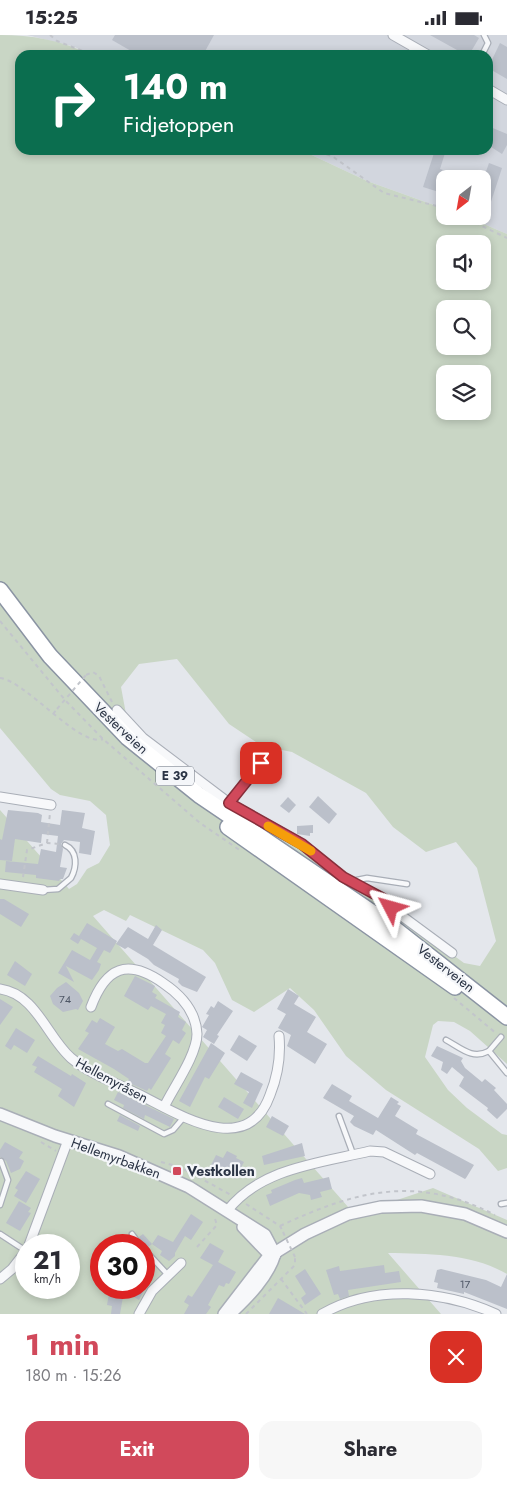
<!DOCTYPE html>
<html lang="en">
<head>
<meta charset="utf-8">
<style>
	body { margin:0; font-family:Jost,sans-serif; background:#f7f7f7; color:#2b2b33; height:100vh; display:flex; flex-direction:column; font-size:19px; white-space:nowrap }
	* { box-sizing:border-box; margin:0 }
	p { font-size:16px; color:#7c7c81 }
	.icon { flex:none; width:28px; height:28px; fill:none; stroke:currentColor; stroke-width:2; stroke-linecap:round; stroke-linejoin:round }
	.map { position:relative; height:1279px; overflow:hidden }
	.sheet { display:flex; flex-direction:column; background:#fff; flex:1 }
	.sheet>* { flex:none }
	.guide { position:absolute; left:15px; top:15px; width:478px; height:105px; border-radius:15px; box-shadow:0 2px 8px #0003; background:#0b6e4f; color:#fff; overflow:hidden }
	.needle { width:32px; rotate:211deg }
	.controls { position:absolute; left:436px; top:135px; display:grid; gap:10px }
	.controls a { display:grid; place-items:center; width:55px; height:55px; border-radius:10px; background:#fff; box-shadow:0 2px 8px #0003; font-size:25px }
	.speed { position:absolute; left:15px; top:1199px; display:flex; gap:10px; font-size:25px; font-weight:700; text-align:center }
	.speed>* { display:grid; place-content:center; width:65px; height:65px; border-radius:50%; background:#fff; box-shadow:0 2px 8px #0003; line-height:1 }
	.speed small { font-size:12px; font-weight:400 }
	.speed .limit { border:8px solid #d22; background:#fff; color:#111 }
	.pin { position:absolute; display:grid; place-items:center; width:42px; height:42px; color:#fff; margin:-21px; border-radius:10px; box-shadow:0 2px 8px #0006 }
	.me { position:absolute; width:55px; margin:-28px; rotate:309deg; stroke-linejoin:round; filter:drop-shadow(0 0 4px #0008) }
	.turn { display:flex; align-items:center; gap:18px; height:105px; padding:0 25px; font-size:22px }
	.turn .icon { width:65px; height:65px; stroke-width:2.5 }
	.turn b { display:block; font-size:35px; line-height:42px }
	.round { display:grid; place-items:center; flex:none; width:52px; height:52px; border-radius:15px; background:#f7f7f7 }
	.head { display:flex; align-items:center; justify-content:space-between; height:85px; padding:0 25px }
	h1 { font-size:30px; font-weight:700; line-height:38px; color:#d1495b }
	.button { display:flex; gap:10px; margin-top:auto; padding:10px 25px }
	.button a { flex:1; height:58px; border-radius:15px; background:#d1495b; color:#fff; font-size:20px; font-weight:700; line-height:58px; text-align:center }
	.button a+a { background:#f7f7f7; color:#2b2b33 }
	.status { display:flex; justify-content:space-between; align-items:center; height:35px; padding:0 25px; background:#fff; direction:ltr }
	.status svg { height:14px; fill:currentColor }
	.map>svg:first-child { display:block }
	.built { fill:#d2d6de }
	.green { fill:#c9d6c5; fill-rule:evenodd }
	.building { fill:#bbc0ca }
	.lines { fill:none; stroke-linecap:round; stroke-linejoin:round }
	.service-casing { stroke:#a9aeb7; stroke-width:7 }
	.minor-casing { stroke:#a9aeb7; stroke-width:11 }
	.tertiary-casing { stroke:#a9aeb7; stroke-width:14 }
	.trunk-casing { stroke:#8b94a3; stroke-width:18 }
	.path { stroke:#c2c5cb; stroke-width:2; stroke-dasharray:4 4; stroke-linecap:butt }
	.service { stroke:#f7f8fa; stroke-width:4.5 }
	.minor { stroke:#f7f8fa; stroke-width:9 }
	.tertiary { stroke:#f7f8fa; stroke-width:11 }
	.trunk { stroke:#fff; stroke-width:15 }
	.path-bridge { stroke:#c2c5cb; stroke-width:2; stroke-dasharray:4 4; stroke-linecap:butt }
	.route-casing { stroke:#882f3b; stroke-width:12 }
	.route { stroke:#d1495b; stroke-width:9 }
	.slow { stroke:#f59e0b; stroke-width:9 }
	.poi-dot { fill:#d1495b; stroke:#f4f6f9; stroke-width:2 }
	.labels { text-anchor:middle; stroke-width:4.5; stroke-linejoin:round; paint-order:stroke }
	.number-label { font-size:11px; fill:#4f5766 }
	.shield { fill:#f4f6f9; stroke:#676e7b; stroke-width:1 }
	.shield-label { font-size:12px; font-weight:bold; fill:#2b3445 }
	.street-label { font-size:14px; fill:#2b3445; stroke:#f4f6f9 }
	.poi-label { font-size:14px; font-weight:bold; fill:#2b3445; stroke:#f4f6f9; text-anchor:start }
</style>
</head>
<body>
<div class="status"><b>15:25</b><svg viewBox="0 0 49 12"><path d="M0 12V9h3v3zM5 12V6h3v6zM10 12V3h3v9zM15 12V0h3v12zM26 1h20v11H26zM47 4h2v5h-2z"/></svg></div>
<div class="map">
<svg width="507" height="1279" viewBox="0 0 507 1279">
	<rect width="100%" height="100%" fill="#e4e7ec"/>
	<!-- built -->
	<path class="built" d="M 27,0 L 507,0 L 507,199 L 465,181 L 482,181 L 482,144 L 445,144 L 445,174 L 367,146 L 301,115 L 488,115 L 488,20 L 90,20 L 75,12 Z"/>
	<!-- green -->
	<path class="green" d="M 0,0 C 31,0 62,5 90,20 L 20,20 L 20,115 L 301,115 L 367,146 L 445,174 L 445,181 L 465,181 L 507,199 L 507,1029 L 470,996 L 454,987 L 438,986 L 433,990 L 425,1022 L 448,1055 L 467,1073 L 502,1099 L 507,1100 L 507,1133 L 498,1136 L 479,1114 L 386,1055 L 346,1021 L 314,975 L 290,953 L 254,977 L 232,965 L 215,928 L 203,915 L 130,880 L 126,886 L 104,875 L 93,881 L 356,1181 L 364,1176 L 433,1153 L 507,1185 L 507,1239 C 471,1218 429,1219 388,1218 L 441,1279 L 0,1279 L 0,775 L 69,854 L 77,849 L 87,834 L 99,828 L 110,810 L 106,780 L 90,766 L 60,760 L 51,754 L 0,693 ZM 445,209 L 482,209 L 482,246 L 445,246 ZM 445,274 L 482,274 L 482,311 L 445,311 ZM 445,339 L 482,339 L 482,376 L 445,376 ZM 177,624 L 229,689 L 262,711 L 292,717 L 366,758 L 393,792 L 426,817 L 456,807 L 477,833 L 496,906 L 480,931 L 464,928 L 371,860 L 207,750 L 165,718 L 126,679 L 121,652 L 139,629 ZM 26,1210 L 69,1210 L 69,1252 L 26,1252 ZM 101,1210 L 144,1210 L 144,1252 L 101,1252 Z"/>
	<!-- building -->
	<g class="building">
		<path d="M 115,0 L 214,0 L 203,20 L 138,20 L 112,5 Z"/>
		<path d="M 430,0 L 474,0 L 479,3 L 469,20 L 466,20 Z"/>
		<path d="M 500,8 L 507,12 L 507,44 L 488,33 Z"/>
		<path d="M 488,91 L 507,99 L 507,110 L 502,119 L 488,110 Z"/>
		<path d="M 435,115 L 445,118 L 440,134 L 465,142 L 445,144 L 445,159 L 423,152 Z"/>
		<path d="M 489,128 L 502,133 L 489,173 L 482,170 L 482,148 Z"/>
		<path d="M 318,761 L 337,779 L 329,789 L 309,772 Z"/>
		<path d="M 288,762 L 296,770 L 289,778 L 280,771 Z"/>
		<path d="M 8,775 L 38,778 L 42,780 L 41,787 L 60,790 L 62,775 L 85,778 L 82,793 L 95,796 L 91,820 L 79,818 L 80,807 L 64,805 L 61,809 L 63,814 L 60,832 L 67,833 L 63,844 L 60,844 L 59,846 L 36,843 L 36,840 L 5,837 L 6,826 L 38,829 L 41,814 L 56,817 L 58,801 L 42,799 L 41,808 L 15,804 L 12,826 L 0,825 L 0,804 L 2,805 Z"/>
		<path d="M 313,790 L 313,798 L 310,798 L 310,801 L 297,799 L 297,791 Z"/>
		<path d="M 0,864 L 4,864 L 29,879 L 21,892 L 0,879 Z"/>
		<path d="M 87,888 L 117,906 L 110,918 L 104,915 L 97,927 L 101,929 L 99,935 L 92,945 L 66,931 L 74,947 L 58,938 L 72,915 L 90,925 L 97,913 L 81,904 L 78,909 L 70,904 L 74,898 L 79,901 Z"/>
		<path d="M 156,890 L 162,895 L 153,910 L 206,942 L 197,957 L 182,951 L 178,947 L 179,944 L 154,930 L 148,924 L 128,912 L 125,914 L 116,909 L 128,892 L 148,904 Z"/>
		<path d="M 15,926 L 32,939 L 25,951 L 7,940 Z"/>
		<path d="M 135,941 L 155,951 L 152,957 L 157,960 L 155,963 L 180,977 L 178,982 L 186,987 L 182,995 L 186,998 L 179,1009 L 173,1005 L 165,1019 L 171,1023 L 151,1055 L 149,1053 L 147,1056 L 127,1047 L 129,1044 L 114,1034 L 78,1014 L 89,998 L 85,996 L 92,985 L 97,988 L 100,983 L 115,992 L 105,1009 L 118,1016 L 122,1014 L 145,1028 L 148,1028 L 166,1001 L 161,998 L 165,990 L 161,988 L 166,979 L 151,971 L 148,975 L 124,961 Z"/>
		<path d="M 66,947 L 79,958 L 83,966 L 78,975 L 76,974 L 63,977 L 53,969 L 50,961 L 57,953 Z"/>
		<path d="M 288,954 L 299,961 L 294,969 L 316,982 L 307,997 L 327,1009 L 315,1029 L 287,1011 L 291,1000 L 278,993 L 286,979 L 277,974 Z"/>
		<path d="M 0,964 L 13,972 L 0,990 Z"/>
		<path d="M 218,966 L 233,976 L 217,1000 L 219,1001 L 214,1009 L 203,1002 L 207,995 L 202,992 L 209,980 L 206,979 L 211,971 L 214,973 Z"/>
		<path d="M 16,993 L 35,1005 L 27,1018 L 14,1010 L 11,1015 L 5,1011 Z"/>
		<path d="M 239,1000 L 257,1011 L 247,1026 L 230,1015 Z"/>
		<path d="M 211,1008 L 225,1018 L 209,1044 L 205,1042 L 190,1072 L 179,1066 Z"/>
		<path d="M 437,1011 L 463,1023 L 461,1026 L 465,1033 L 482,1047 L 485,1044 L 496,1053 L 494,1055 L 507,1069 L 507,1074 L 497,1084 L 487,1075 L 488,1073 L 459,1051 L 464,1042 L 452,1032 L 447,1039 L 441,1035 L 443,1027 L 431,1021 Z"/>
		<path d="M 38,1021 L 71,1041 L 72,1039 L 86,1048 L 74,1072 L 58,1061 L 62,1054 L 34,1037 L 37,1032 L 32,1030 Z"/>
		<path d="M 241,1037 L 263,1049 L 252,1073 L 243,1068 L 249,1057 L 234,1049 Z"/>
		<path d="M 332,1049 L 352,1061 L 349,1066 L 378,1083 L 391,1062 L 399,1067 L 397,1069 L 401,1071 L 395,1081 L 418,1095 L 416,1099 L 474,1130 L 466,1143 L 465,1144 L 417,1118 L 415,1120 L 376,1095 L 373,1100 L 354,1091 L 350,1087 L 354,1081 L 323,1063 Z"/>
		<path d="M 118,1057 L 174,1084 L 170,1092 L 145,1080 L 144,1084 L 123,1073 L 124,1070 L 114,1065 Z"/>
		<path d="M 224,1062 L 244,1074 L 238,1084 L 218,1072 Z"/>
		<path d="M 120,1080 L 140,1091 L 138,1096 L 117,1086 Z"/>
		<path d="M 272,1081 L 289,1091 L 283,1101 L 266,1092 Z"/>
		<path d="M 5,1107 L 23,1117 L 19,1123 L 24,1126 L 20,1134 L 11,1138 L 6,1126 L 0,1122 L 0,1115 Z"/>
		<path d="M 302,1108 L 305,1121 L 264,1130 L 262,1121 Z"/>
		<path d="M 227,1116 L 237,1121 L 236,1123 L 244,1127 L 235,1144 L 211,1130 L 216,1120 L 223,1123 Z"/>
		<path d="M 26,1136 L 40,1144 L 26,1168 L 14,1161 L 18,1155 L 15,1153 Z"/>
		<path d="M 329,1142 L 332,1154 L 320,1157 L 322,1162 L 311,1165 L 310,1160 L 299,1158 L 270,1171 L 266,1160 L 272,1158 L 271,1155 L 295,1145 L 302,1143 L 304,1148 Z"/>
		<path d="M 19,1166 L 31,1173 L 28,1177 L 31,1178 L 20,1196 L 6,1188 Z"/>
		<path d="M 191,1179 L 203,1187 L 191,1205 L 185,1201 L 175,1218 L 175,1221 L 169,1226 L 160,1220 L 162,1216 L 152,1209 L 148,1212 L 144,1210 L 139,1202 L 143,1199 L 152,1209 L 158,1200 L 173,1207 Z"/>
		<path d="M 210,1208 L 224,1216 L 218,1227 L 236,1237 L 229,1249 L 226,1248 L 224,1252 L 219,1250 L 208,1270 L 211,1272 L 206,1279 L 184,1279 L 189,1270 L 184,1267 L 188,1260 L 192,1262 L 213,1230 L 200,1223 Z"/>
		<path d="M 144,1230 L 154,1236 L 139,1265 L 124,1256 L 120,1279 L 111,1279 L 112,1271 L 107,1270 L 110,1252 L 144,1252 Z"/>
		<path d="M 384,1230 L 385,1238 L 399,1236 L 401,1247 L 348,1255 L 349,1261 L 340,1264 L 338,1259 L 334,1260 L 326,1235 L 339,1231 L 340,1236 Z"/>
		<path d="M 305,1234 L 321,1259 L 305,1270 L 301,1263 L 306,1259 L 295,1241 Z"/>
		<path d="M 441,1234 L 486,1245 L 501,1252 L 507,1239 L 507,1274 L 464,1257 L 464,1259 L 437,1253 L 438,1248 L 434,1247 L 437,1235 Z"/>
		<path d="M 278,1263 L 305,1279 L 269,1279 Z"/>
	</g>
	<g class="lines">
		<defs>
			<g id="service">
				<path d="M 410,20 L 413,11"/>
				<path d="M 482,20 L 488,8 L 484,0"/>
				<path d="M 229,768 L 261,728"/>
				<path d="M 352,846 L 367,843 L 407,849"/>
				<path d="M 43,855 L 58,854 L 71,843 C 77,832 78,816 65,810"/>
				<path d="M 501,1002 L 489,1016 L 507,1038"/>
				<path d="M 446,1005 C 461,1013 472,1025 489,1016"/>
				<path d="M 108,1069 L 164,1099 L 173,1095 L 184,1082"/>
				<path d="M 339,1081 L 353,1119"/>
				<path d="M 501,1169 L 507,1168"/>
				<path d="M 0,1170 L 8,1145 L 1,1126"/>
				<path d="M 0,1199 L 26,1216"/>
				<path d="M 132,1199 L 140,1210"/>
				<path d="M 144,1214 L 168,1240"/>
			</g>
			<g id="minor">
				<path d="M 393,0 L 428,20"/>
				<path d="M 488,54 L 507,65"/>
				<path d="M 117,675 L 143,703 L 229,768 L 302,809 L 343,842 L 384,864 L 391,873 L 384,890"/>
				<path d="M 0,762 L 51,770"/>
				<path d="M 0,849 L 43,855"/>
				<path d="M 391,873 L 452,918"/>
				<path d="M 0,954 C 36,959 47,1002 71,1023 C 90,1039 116,1048 138,1059 C 177,1078 247,1125 270,1060 C 278,1040 281,1023 279,1001"/>
				<path d="M 91,972 C 106,932 127,923 163,948 C 181,960 196,976 197,999 C 197,1020 173,1053 164,1072"/>
				<path d="M 227,1176 C 260,1133 320,1128 370,1116 L 384,1117 L 430,1139"/>
				<path d="M 29,1210 L 68,1105"/>
				<path d="M 0,1244 L 12,1234 L 26,1216"/>
				<path d="M 139,1279 L 152,1256 L 181,1228"/>
				<path d="M 322,1279 C 373,1249 443,1255 496,1279"/>
			</g>
			<g id="tertiary">
				<path d="M 0,1079 L 55,1101 L 119,1121 L 189,1152 L 265,1200 L 275,1219"/>
				<path d="M 243,1192 L 266,1216 L 275,1219"/>
				<path d="M 224,1279 L 268,1222 L 305,1199 L 348,1179 L 381,1172 L 421,1171 L 465,1179 L 507,1197"/>
				<path d="M 230,1279 C 248,1262 268,1242 275,1219"/>
			</g>
			<g id="trunk">
				<path d="M 0,555 L 50,621 L 128,703 L 199,760 L 386,887 L 507,982"/>
				<path d="M 228,792 L 455,952"/>
			</g>
		</defs>
		<!-- service casing -->
		<use href="#service" class="service-casing"/>
		<!-- minor casing -->
		<use href="#minor" class="minor-casing"/>
		<!-- tertiary casing -->
		<use href="#tertiary" class="tertiary-casing"/>
		<!-- trunk casing -->
		<use href="#trunk" class="trunk-casing"/>
		<!-- path -->
		<g class="path">
			<path d="M 50,0 L 57,6 L 93,20"/>
			<path d="M 311,115 L 332,121 L 384,158 L 445,173"/>
			<path d="M 461,181 L 507,203"/>
			<path d="M 0,586 L 65,665 L 103,704 L 200,788 L 241,816"/>
			<path d="M 86,640 L 93,637 L 99,641 L 112,667"/>
			<path d="M 0,643 C 26,646 80,713 103,704"/>
			<path d="M 53,679 L 57,674"/>
			<path d="M 47,808 L 50,778"/>
			<path d="M 23,842 L 27,815 L 47,808 L 60,809"/>
			<path d="M 454,963 L 497,999"/>
			<path d="M 41,1107 L 56,1116"/>
			<path d="M 161,1127 L 180,1132 L 231,1160"/>
			<path d="M 246,1169 L 280,1191 L 283,1197"/>
			<path d="M 280,1191 C 355,1156 416,1139 495,1180"/>
			<path d="M 197,1212 L 217,1190 L 214,1181"/>
			<path d="M 281,1244 L 307,1279"/>
			<path d="M 246,1279 L 295,1230 L 295,1222"/>
		</g>
		<!-- service -->
		<use href="#service" class="service"/>
		<!-- minor -->
		<use href="#minor" class="minor"/>
		<!-- tertiary -->
		<use href="#tertiary" class="tertiary"/>
		<!-- trunk -->
		<use href="#trunk" class="trunk"/>
		<!-- path-bridge -->
		<g class="path-bridge">
			<path d="M 57,674 L 86,640"/>
			<path d="M 283,1197 L 295,1222"/>
		</g>
	</g>
	<g class="lines">
		<defs>
			<path id="route" d="M 261,728 L 229,768 L 302,809 L 343,842 L 384,864 L 391,873"/>
		</defs>
		<!-- route casing -->
		<use href="#route" class="route-casing"/>
		<!-- route -->
		<use href="#route" class="route"/>
		<!-- slow -->
		<path class="slow" d="M 268,791 L 311,816"/>
	</g>
	<!-- markers -->
	<rect class="poi-dot" x="172" y="1131" width="10" height="10" rx="2.5"/>
	<g class="labels">
		<!-- number labels -->
		<g class="number-label">
			<text x="65" y="968">74</text>
			<text x="465" y="1253">17</text>
		</g>
		<!-- shield labels -->
		<rect class="shield" x="156" y="731.5" width="38" height="19" rx="4"/>
		<g class="shield-label">
			<text x="175" y="745">E 39</text>
		</g>
		<!-- street labels -->
		<g class="street-label">
			<text transform="translate(121 693) rotate(43)" y="5">Vesterveien</text>
			<text transform="translate(446 933) rotate(38)" y="5">Vesterveien</text>
			<text transform="translate(112 1045) rotate(28)" y="5">Hellemyråsen</text>
			<text transform="translate(116 1123) rotate(20)" y="5">Hellemyrbakken</text>
		</g>
		<!-- poi labels -->
		<g class="poi-label">
			<text x="187" y="1141">Vestkollen</text>
		</g>
	</g>
</svg>
<div class="controls">
<a><svg class="needle" viewBox="-14 -14 28 28"><path d="M0-13l5 13h-10z" fill="#e53935"/><path d="M0 13l5-13h-10z" fill="#7c7c81"/></svg></a>
<a><svg class="icon" aria-label="sound" viewBox="0 0 24 24"><path d="M4 9h4l5-4v14l-5-4H4zM17 9q2 3 0 6"/></svg></a>
<a><svg class="icon" aria-label="search" viewBox="0 0 24 24"><circle cx="10" cy="10" r="6"/><path d="M15 15l6 6"/></svg></a>
<a><svg class="icon" aria-label="layers" viewBox="0 0 24 24"><path d="M12 4l9 5-9 5-9-5zM3 14l9 5 9-5"/></svg></a>
</div>
<div class="speed"><div>21<small>km/h</small></div><div class="limit">30</div></div>
<div class="pin" style="left:261px;top:728px;background:#d93025"><svg class="icon" aria-label="arrive" viewBox="0 0 24 24"><path d="M6 21V4h12l-3 4 3 4H6"/></svg></div>
<svg class="me" style="left:391px;top:873px" viewBox="-20 -20 40 40"><path d="M0-17L14 15 0 8-14 15z" fill="#d1495b" stroke="#fff" stroke-width="4"/></svg>
<div class="guide">
<div class="turn"><svg class="icon" aria-label="right" viewBox="0 0 24 24"><path d="M7 20v-9h11M14 6l5 5-5 5"/></svg><div><b>140 m</b>Fidjetoppen</div></div>
</div>
</div>
<section class="sheet">
<div class="head"><div><h1>1 min</h1><p>180 m · 15:26</p></div><a class="round" style="background:#d93025;color:#fff"><svg class="icon" aria-label="close" viewBox="0 0 24 24"><path d="M6 6l12 12M18 6L6 18"/></svg></a></div>
<div class="button"><a>Exit</a><a>Share</a></div>
</section>
</body>
</html>
